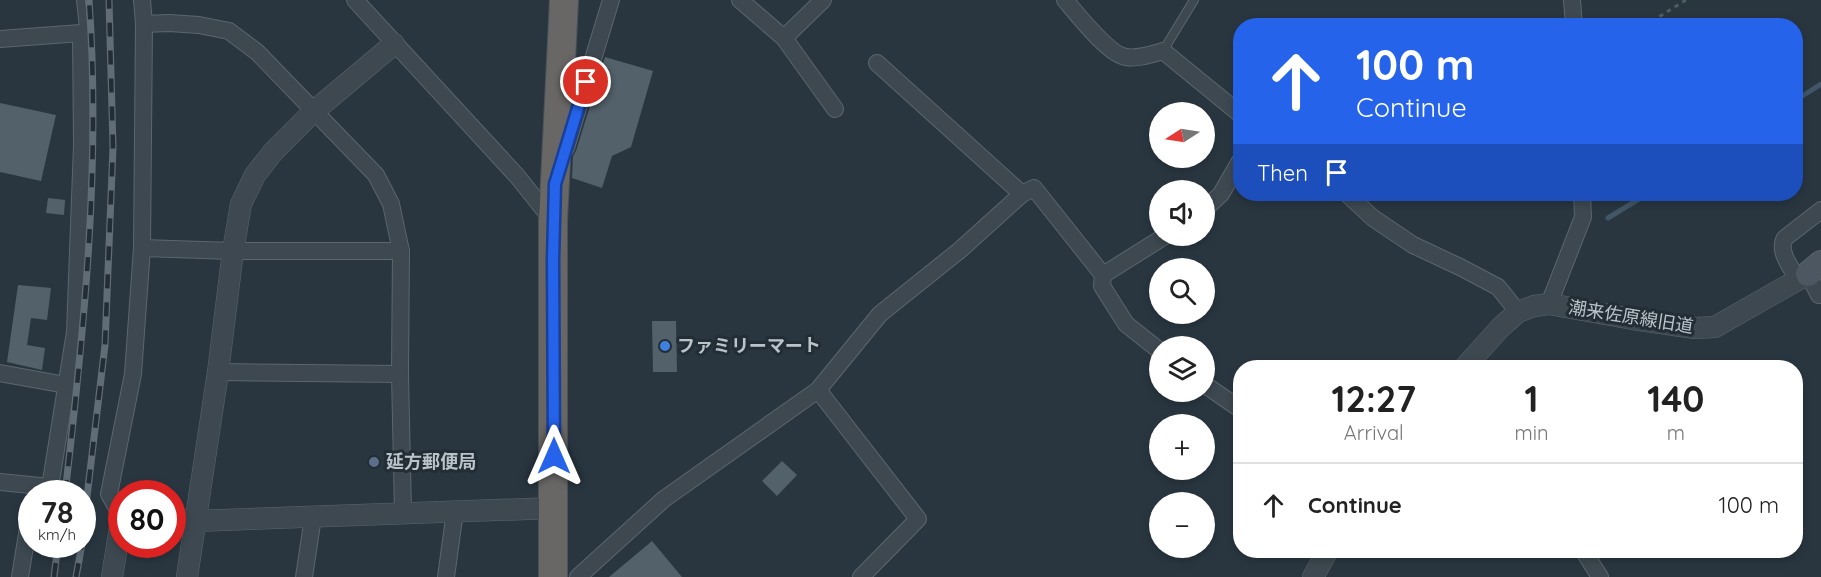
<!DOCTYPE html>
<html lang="en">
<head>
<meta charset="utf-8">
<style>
	body { margin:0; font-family:Quicksand,"Noto Sans JP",sans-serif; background:#f2f2f2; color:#222; height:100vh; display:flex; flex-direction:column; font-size:22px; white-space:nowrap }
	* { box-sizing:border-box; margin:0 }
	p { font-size:20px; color:#767676 }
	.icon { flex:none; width:33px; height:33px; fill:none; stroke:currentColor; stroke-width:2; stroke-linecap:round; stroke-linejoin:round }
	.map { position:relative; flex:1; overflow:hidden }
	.side { position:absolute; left:1233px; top:360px; width:570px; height:198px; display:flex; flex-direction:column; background:#fff; border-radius:24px; box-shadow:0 3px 9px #0003 }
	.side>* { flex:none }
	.hud { position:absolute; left:1233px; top:18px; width:570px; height:183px; border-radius:24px; box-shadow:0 3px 9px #0003; background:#2563eb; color:#fff; overflow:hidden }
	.needle { width:39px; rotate:258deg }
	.buttons { position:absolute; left:1149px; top:102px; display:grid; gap:12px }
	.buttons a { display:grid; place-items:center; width:66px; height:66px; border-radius:50%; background:#fff; box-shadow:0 3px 9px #0003; font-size:30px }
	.speed { position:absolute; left:18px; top:480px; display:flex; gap:12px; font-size:30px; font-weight:700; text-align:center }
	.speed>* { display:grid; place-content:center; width:78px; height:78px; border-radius:50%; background:#fff; box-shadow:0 3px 9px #0003; line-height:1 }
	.speed small { font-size:15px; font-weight:400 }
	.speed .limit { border:9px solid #d22; background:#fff; color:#111 }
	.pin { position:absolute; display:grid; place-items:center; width:51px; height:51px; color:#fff; margin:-26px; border:3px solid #fff; border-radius:50%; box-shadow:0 2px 6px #0007 }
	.me { position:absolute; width:66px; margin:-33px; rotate:0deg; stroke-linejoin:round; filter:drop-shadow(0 0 4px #0008) }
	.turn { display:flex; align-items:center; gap:21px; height:126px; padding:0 24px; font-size:27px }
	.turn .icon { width:78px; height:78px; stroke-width:2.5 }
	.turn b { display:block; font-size:42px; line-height:51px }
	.then { display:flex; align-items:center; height:57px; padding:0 24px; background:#0003; gap:12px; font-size:22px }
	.eta { display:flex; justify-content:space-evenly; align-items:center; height:102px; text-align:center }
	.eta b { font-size:36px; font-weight:700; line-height:42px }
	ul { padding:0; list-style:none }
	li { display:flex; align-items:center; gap:18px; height:84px; padding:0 24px; border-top:2px solid #e0e0e0 }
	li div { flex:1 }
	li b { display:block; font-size:22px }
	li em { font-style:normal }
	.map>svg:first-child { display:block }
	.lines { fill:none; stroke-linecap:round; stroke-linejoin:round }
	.stream { stroke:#415667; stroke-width:5 }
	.building { fill:#53616a }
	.service-casing { stroke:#5b666d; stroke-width:10 }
	.minor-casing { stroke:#5b666d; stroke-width:18 }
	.tertiary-casing { stroke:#5b666d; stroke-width:22 }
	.secondary-casing { stroke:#5b666d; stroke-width:26 }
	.trunk-casing { stroke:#48535a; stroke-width:30 }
	.path { stroke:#4b5f5e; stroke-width:3; stroke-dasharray:4.5 4.5; stroke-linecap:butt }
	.service { stroke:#3d4850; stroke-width:8 }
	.minor { stroke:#3d4850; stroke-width:16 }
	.tertiary { stroke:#3d4850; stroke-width:21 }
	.secondary { stroke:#4c5762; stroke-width:24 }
	.trunk { stroke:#686766; stroke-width:28 }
	.rail-casing { stroke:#606c76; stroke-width:7 }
	.rail { stroke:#222d35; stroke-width:4.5; stroke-dasharray:14; stroke-linecap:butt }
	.route-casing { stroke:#184099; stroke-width:15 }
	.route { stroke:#2563eb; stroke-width:10 }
	.shop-dot { fill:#3f7fe0; stroke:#222d35; stroke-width:2 }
	.service-dot { fill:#5c6f8a; stroke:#222d35; stroke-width:2 }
	.labels { text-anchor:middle; stroke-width:6; stroke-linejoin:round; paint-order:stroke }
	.street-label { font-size:18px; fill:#bac3ca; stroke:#222d35 }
	.poi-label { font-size:18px; font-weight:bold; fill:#bac3ca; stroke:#222d35; text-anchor:start }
</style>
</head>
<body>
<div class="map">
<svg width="1821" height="577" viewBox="0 0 1821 577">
	<rect width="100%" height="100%" fill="#293640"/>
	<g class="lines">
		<!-- stream -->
		<g class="stream">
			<path d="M 1796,100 L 1821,84"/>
			<path d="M 1608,218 L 1647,194"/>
		</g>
	</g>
	<!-- building -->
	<g class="building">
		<path d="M 605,57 L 653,71 L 631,147 L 612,156 L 602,188 L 572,178 L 573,156 L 576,151 Z"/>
		<path d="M 0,103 L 56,115 L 41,181 L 0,172 Z"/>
		<path d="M 48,198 L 65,200 L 64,215 L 46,213 Z"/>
		<path d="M 18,285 L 51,288 L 47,320 L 31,318 L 27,345 L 45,348 L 42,370 L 7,362 Z"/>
		<path d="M 652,321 L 676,321 L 677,372 L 653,372 Z"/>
		<path d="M 782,461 L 797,475 L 777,496 L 762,481 Z"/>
		<path d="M 652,541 L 682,577 L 609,577 Z"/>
	</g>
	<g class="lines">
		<defs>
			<g id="service">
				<path d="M 81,33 L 84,28 L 81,0"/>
				<path d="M 1163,51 L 1194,0"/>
			</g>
			<g id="minor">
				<path d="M 355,0 L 517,176 L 553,221"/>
				<path d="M 740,0 L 784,38 L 835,109"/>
				<path d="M 1065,0 C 1077,14 1109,55 1126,57 C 1139,59 1152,54 1163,51 L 1240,114"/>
				<path d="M 1572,0 L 1574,26"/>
				<path d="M 144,24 L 169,23 L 199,25 L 229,31 L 257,52 L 376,175 L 391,204 L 401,251 L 400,374 L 403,513"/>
				<path d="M 784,38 L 823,0"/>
				<path d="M 0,39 L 81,33 L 82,145 L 75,332 L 50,487 L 0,482"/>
				<path d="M 877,63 L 1022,194"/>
				<path d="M 566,148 L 611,0"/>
				<path d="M 1347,194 L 1373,218 L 1413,245 L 1460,267 L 1498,287 L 1518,312"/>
				<path d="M 1204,210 L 1221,194 L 1240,161"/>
				<path d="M 142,248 L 233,251 L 401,251"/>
				<path d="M 1808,274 L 1819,295 L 1821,295"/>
				<path d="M 1103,275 L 1165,236"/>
				<path d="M 1798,280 C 1792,268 1777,252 1785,238 L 1821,210"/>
				<path d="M 1549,304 L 1583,217 L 1582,194"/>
				<path d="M 218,372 L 400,374"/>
				<path d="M 0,373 L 66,385"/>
				<path d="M 1204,384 L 1240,409"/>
				<path d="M 818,390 L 918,519 L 861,577"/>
				<path d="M 121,515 L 109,494 L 133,374 L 142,248 L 144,24 L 142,0"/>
				<path d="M 1583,550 L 1600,577"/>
				<path d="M 20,577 L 32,503"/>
				<path d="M 304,577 L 313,517"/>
				<path d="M 446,577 L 455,511"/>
				<path d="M 578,577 L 664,499 L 818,390 L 880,314 L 960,250 L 1022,194 L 1034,188 L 1103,275 L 1102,286 L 1126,324 L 1160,351"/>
			</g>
			<g id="tertiary">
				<path d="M 1464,368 L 1501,327 L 1518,312 L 1534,306 L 1549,304 L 1633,319 L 1695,328 L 1715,327 L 1808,274"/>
				<path d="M 172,520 L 195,521 L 554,508"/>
				<path d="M 112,577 L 122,515"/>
				<path d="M 187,577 L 218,372 L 233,251 L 241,204 L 255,175 L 273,152 L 313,112 L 394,44"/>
				<path d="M 1313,577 L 1328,550"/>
			</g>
			<path id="secondary" d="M 1808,274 L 1821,263"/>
			<path id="trunk" d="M 553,577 L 553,221 L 564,0"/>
		</defs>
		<!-- service casing -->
		<use href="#service" class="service-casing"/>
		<!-- minor casing -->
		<use href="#minor" class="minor-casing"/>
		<!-- tertiary casing -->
		<use href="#tertiary" class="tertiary-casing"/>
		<!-- secondary casing -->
		<use href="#secondary" class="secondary-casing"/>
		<!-- trunk casing -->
		<use href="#trunk" class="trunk-casing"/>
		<!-- path -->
		<path class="path" d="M 1644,26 L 1686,0"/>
		<!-- service -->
		<use href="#service" class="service"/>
		<!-- minor -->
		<use href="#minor" class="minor"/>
		<!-- tertiary -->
		<use href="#tertiary" class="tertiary"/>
		<!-- secondary -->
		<use href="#secondary" class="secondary"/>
		<!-- trunk -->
		<use href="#trunk" class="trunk"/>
		<defs>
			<g id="rail">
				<path d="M 65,494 C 84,330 101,165 89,0"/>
				<path d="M 82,539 L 105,345 L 113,147 L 109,0"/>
				<path d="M 54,577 L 58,544"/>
				<path d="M 76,577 L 82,544"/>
			</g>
		</defs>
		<!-- rail casing -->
		<use href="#rail" class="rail-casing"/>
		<!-- rail -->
		<use href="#rail" class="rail"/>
	</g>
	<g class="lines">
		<defs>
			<path id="route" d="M 554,456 L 553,259 L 555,184 L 586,82"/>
		</defs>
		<!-- route casing -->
		<use href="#route" class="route-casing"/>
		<!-- route -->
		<use href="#route" class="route"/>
	</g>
	<!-- markers -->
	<circle class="shop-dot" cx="665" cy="346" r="6"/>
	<circle class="service-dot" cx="374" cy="462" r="6"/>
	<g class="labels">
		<!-- street labels -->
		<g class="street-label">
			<text transform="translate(1631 317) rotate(9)" y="6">潮来佐原線旧道</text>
		</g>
		<!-- poi labels -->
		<g class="poi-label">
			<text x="677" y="352">ファミリーマート</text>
			<text x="386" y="468">延方郵便局</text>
		</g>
	</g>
</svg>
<div class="buttons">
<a><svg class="needle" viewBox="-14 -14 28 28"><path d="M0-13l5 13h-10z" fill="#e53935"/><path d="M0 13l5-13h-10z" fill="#767676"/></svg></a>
<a><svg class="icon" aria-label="sound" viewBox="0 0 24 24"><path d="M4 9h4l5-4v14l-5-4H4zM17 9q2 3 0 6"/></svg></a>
<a><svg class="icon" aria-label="search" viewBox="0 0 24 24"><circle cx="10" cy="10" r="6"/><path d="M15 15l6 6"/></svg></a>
<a><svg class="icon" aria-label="layers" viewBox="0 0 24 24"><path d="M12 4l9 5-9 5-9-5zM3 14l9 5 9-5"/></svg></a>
<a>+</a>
<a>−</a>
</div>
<div class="speed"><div>78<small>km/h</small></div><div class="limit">80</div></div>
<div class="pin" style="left:586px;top:82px;background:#d93025"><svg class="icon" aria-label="arrive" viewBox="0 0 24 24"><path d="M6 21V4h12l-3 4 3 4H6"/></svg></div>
<svg class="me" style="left:554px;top:456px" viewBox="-20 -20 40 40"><path d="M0-17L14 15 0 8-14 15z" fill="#2563eb" stroke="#fff" stroke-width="4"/></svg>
<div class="hud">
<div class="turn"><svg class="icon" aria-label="ahead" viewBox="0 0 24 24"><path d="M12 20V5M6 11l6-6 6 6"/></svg><div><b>100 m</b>Continue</div></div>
<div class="then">Then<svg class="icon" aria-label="arrive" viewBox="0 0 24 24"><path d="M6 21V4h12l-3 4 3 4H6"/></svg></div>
</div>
<section class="side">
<div class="eta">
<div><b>12:27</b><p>Arrival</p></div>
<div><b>1</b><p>min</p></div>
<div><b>140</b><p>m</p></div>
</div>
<ul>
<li><svg class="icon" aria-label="ahead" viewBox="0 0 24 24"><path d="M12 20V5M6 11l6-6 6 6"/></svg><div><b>Continue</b></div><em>100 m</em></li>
</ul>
</section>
</div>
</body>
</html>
